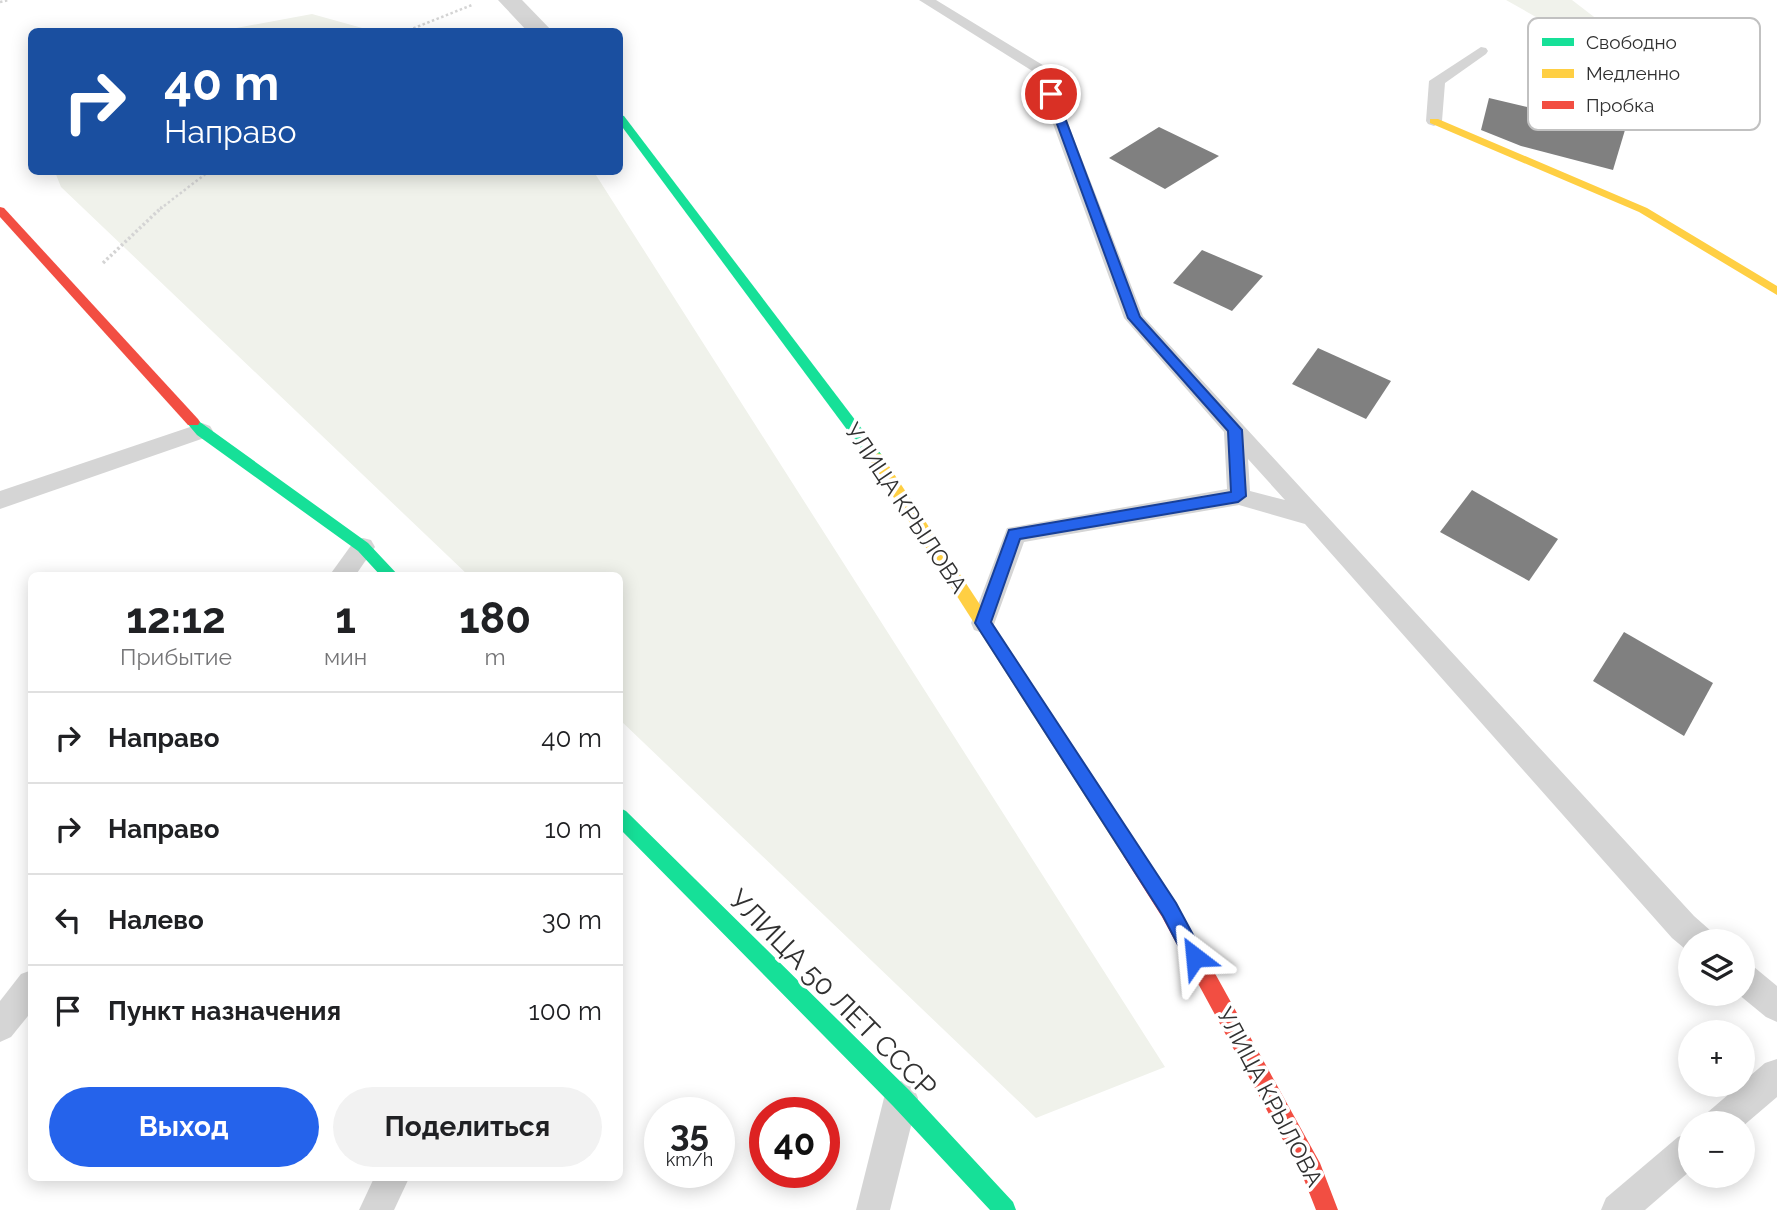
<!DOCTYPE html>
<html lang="ru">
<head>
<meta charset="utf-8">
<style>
	body { margin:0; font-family:Raleway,sans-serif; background:#f2f2f2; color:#202124; height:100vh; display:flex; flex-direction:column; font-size:26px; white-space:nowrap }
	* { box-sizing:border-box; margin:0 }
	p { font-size:23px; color:#757577 }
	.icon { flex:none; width:38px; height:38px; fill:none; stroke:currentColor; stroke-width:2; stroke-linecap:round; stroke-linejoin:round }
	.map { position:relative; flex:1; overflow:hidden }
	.details { position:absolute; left:28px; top:572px; width:595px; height:609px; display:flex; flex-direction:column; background:#fff; border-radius:10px; box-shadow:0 4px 18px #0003 }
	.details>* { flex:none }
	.hud { position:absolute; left:28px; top:28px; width:595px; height:147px; border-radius:10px; box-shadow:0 4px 18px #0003; background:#1a4fa0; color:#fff; overflow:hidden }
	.fabs { position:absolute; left:1678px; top:929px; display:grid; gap:14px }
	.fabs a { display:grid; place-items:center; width:77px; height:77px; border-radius:50%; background:#fff; box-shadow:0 4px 18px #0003; font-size:35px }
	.speed { position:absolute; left:644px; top:1097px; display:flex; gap:14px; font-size:35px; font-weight:700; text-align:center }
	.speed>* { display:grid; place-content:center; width:91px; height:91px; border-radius:50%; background:#fff; box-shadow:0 4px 18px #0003; line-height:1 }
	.speed small { font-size:18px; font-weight:400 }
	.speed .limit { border:10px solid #d22; background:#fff; color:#111 }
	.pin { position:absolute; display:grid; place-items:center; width:60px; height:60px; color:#fff; margin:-30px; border:4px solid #fff; border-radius:50%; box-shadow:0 2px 7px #0007 }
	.me { position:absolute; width:77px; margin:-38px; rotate:331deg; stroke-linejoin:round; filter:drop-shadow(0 0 5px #0008) }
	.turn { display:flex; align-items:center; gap:24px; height:147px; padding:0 21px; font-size:32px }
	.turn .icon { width:91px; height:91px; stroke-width:2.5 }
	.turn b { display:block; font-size:49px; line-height:60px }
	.eta { display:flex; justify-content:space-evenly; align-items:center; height:119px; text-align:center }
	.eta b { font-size:42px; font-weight:700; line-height:49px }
	.action { display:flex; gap:14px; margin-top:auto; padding:14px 21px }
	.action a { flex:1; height:80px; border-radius:42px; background:#2563eb; color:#fff; font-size:28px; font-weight:700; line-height:80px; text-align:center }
	.action a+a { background:#f2f2f2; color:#202124 }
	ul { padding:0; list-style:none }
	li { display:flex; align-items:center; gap:21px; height:91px; padding:0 21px; border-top:2px solid #e0e0e0 }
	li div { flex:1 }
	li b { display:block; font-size:26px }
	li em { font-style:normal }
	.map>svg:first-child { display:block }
	.green { fill:#f0f2eb }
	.building { fill:#808080 }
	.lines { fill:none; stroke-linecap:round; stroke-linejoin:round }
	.path-far1 { stroke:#d4d4d4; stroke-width:2.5; stroke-dasharray:2.5 2.5; stroke-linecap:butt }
	.path { stroke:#d4d4d4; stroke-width:3.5; stroke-dasharray:2.5 2.5; stroke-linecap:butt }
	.lane { fill:#d5d5d5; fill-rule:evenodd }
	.street { fill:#d5d5d5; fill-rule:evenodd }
	.fast { fill:#16e098; fill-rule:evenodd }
	.slow { fill:#ffcf43; fill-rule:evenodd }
	.jam { fill:#f24e42; fill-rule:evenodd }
	.route { fill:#2563eb; stroke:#184099; stroke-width:2 }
	.labels { text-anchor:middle; stroke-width:7; stroke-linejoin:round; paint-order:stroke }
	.street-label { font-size:23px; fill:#313131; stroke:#fff }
	.near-street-label { font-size:28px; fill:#313131; stroke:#fff }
	.key { fill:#fff; stroke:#c1c1c1; stroke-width:2 }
	.key-label { font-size:19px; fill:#313131 }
</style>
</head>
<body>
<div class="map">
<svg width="1777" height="1210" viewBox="0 0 1777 1210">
	<rect width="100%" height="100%" fill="#fff"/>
	<!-- green -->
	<g class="green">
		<path d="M 1506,0 L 1572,0 L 1602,23 L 1557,29 Z"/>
		<path d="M 312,14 L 373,31 L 220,31 Z"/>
		<path d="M 55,172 L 594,172 L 1165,1067 L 1036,1118 L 620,720 L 620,576 L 469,576 L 61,187 Z"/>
	</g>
	<!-- building -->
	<g class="building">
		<path d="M 1489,98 L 1625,130 L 1613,170 L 1521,146 L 1481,130 Z"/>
		<path d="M 1159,127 L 1219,156 L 1165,189 L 1109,158 Z"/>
		<path d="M 1202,250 L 1263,276 L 1232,311 L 1173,283 Z"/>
		<path d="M 1318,348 L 1391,381 L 1366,419 L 1292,384 Z"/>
		<path d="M 1472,490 L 1558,539 L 1529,581 L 1440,532 Z"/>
		<path d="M 1624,632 L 1713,683 L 1684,736 L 1593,681 Z"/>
	</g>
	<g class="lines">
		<!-- path-far1 -->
		<g class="path-far1">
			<path d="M 0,2 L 9,0"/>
			<path d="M 404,32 L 472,5"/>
			<path d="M 160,209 L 208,172"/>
		</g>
		<!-- path -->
		<path class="path" d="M 103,263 L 162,207"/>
		<!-- lane -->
		<g class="lane">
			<path d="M 919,0 L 936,0 L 1046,67 L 1143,316 L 1694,916 L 1711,931 L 1715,942 L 1690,942 L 1690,953 L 1672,938 L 1305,524 L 1239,505 L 1024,542 L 992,630 L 983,633 L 974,630 L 971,623 L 1007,528 L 1227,489 L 1224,432 L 1124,318 L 1034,72 ZM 1248,459 L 1285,500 L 1250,491 Z"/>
			<path d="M 1481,47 L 1486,48 L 1488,51 L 1486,54 L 1445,83 L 1442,121 L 1434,126 L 1428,124 L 1426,121 L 1429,81 Z"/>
			<path d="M 202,423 L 210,426 L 213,431 L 210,436 L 0,509 L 0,491 Z"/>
			<path d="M 363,538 L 371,540 L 375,547 L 355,576 L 329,576 L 355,540 Z"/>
			<path d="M 1743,963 L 1754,967 L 1777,986 L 1777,1022 L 1766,1017 L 1738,994 L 1743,994 Z"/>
			<path d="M 32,970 L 32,1011 L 11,1037 L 0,1042 L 0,1001 L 21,974 Z"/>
			<path d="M 1777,1059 L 1777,1097 L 1743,1126 L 1743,1124 L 1703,1124 L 1708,1112 L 1765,1063 Z"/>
			<path d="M 901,1081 L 913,1086 L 918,1098 L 890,1210 L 856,1210 L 884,1098 L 889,1086 Z"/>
			<path d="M 1690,1132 L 1690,1171 L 1645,1210 L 1601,1210 L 1606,1198 L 1678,1137 Z"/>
			<path d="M 374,1178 L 409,1178 L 394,1210 L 359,1210 Z"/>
		</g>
		<!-- street -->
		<path class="street" d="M 498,0 L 522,0 L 553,32 L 528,32 Z"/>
		<!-- fast -->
		<g class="fast">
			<path d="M 620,115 L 624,116 L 881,454 L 883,458 L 881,462 L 871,462 L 620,124 Z"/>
			<path d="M 193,417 L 368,543 L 399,576 L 381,576 L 358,551 L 197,435 L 186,422 Z"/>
			<path d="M 620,808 L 626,811 L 909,1090 L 1013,1202 L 1016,1210 L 990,1210 L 893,1106 L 620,829 Z"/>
		</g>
		<!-- slow -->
		<g class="slow">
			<path d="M 1430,119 L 1438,119 L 1647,208 L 1777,286 L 1777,295 L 1639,212 L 1430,123 Z"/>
			<path d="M 876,453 L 881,454 L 1138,845 L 1140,851 L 1138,857 L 1131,860 L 1124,857 L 871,462 L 869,458 Z"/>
		</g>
		<!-- jam -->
		<g class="jam">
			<path d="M 0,207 L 4,208 L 198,419 L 200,422 L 198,425 L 188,425 L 0,217 Z"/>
			<path d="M 1131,842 L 1138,845 L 1176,903 L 1320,1163 L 1338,1210 L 1316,1210 L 1303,1177 L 1162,917 L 1124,857 L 1122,851 L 1124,845 Z"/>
		</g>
	</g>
	<!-- route -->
	<path class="route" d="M 1051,91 L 1056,94 L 1140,317 L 1242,430 L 1246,496 L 1238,502 L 1020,539 L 991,622 L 1176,903 L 1205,957 L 1202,964 L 1195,967 L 1188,964 L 1163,916 L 975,623 L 1009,530 L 1231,492 L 1228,431 L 1128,318 L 1046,94 Z"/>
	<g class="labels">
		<!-- street labels -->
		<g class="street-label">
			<text transform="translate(906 508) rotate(56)" y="8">УЛИЦА КРЫЛОВА</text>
			<text transform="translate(1270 1097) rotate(62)" y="8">УЛИЦА КРЫЛОВА</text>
		</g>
		<!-- near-street labels -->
		<g class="near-street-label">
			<text transform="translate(833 993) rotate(45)" y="10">УЛИЦА 50 ЛЕТ СССР</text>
		</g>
	</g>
	<!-- legend -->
	<rect x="1528" y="18" width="232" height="112" rx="10" class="key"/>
	<rect x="1542" y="38" width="32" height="8" fill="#16e098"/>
	<rect x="1542" y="69" width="32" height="9" fill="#ffcf43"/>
	<rect x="1542" y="101" width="32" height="8" fill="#f24e42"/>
	<g class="key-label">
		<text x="1586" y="49">Свободно</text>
		<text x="1586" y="80">Медленно</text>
		<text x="1586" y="112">Пробка</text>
	</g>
</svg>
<div class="fabs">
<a><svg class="icon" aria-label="layers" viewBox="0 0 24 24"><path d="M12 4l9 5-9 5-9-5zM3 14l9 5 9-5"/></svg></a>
<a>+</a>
<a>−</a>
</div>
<div class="speed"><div>35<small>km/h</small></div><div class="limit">40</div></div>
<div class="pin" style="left:1051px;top:94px;background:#d93025"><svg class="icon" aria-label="arrive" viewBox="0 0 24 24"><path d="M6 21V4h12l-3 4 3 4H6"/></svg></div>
<svg class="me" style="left:1195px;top:957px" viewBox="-20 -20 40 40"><path d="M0-17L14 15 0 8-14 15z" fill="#2563eb" stroke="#fff" stroke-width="4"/></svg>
<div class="hud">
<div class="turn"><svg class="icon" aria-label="right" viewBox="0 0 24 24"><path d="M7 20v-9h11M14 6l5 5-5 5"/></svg><div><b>40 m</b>Направо</div></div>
</div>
<section class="details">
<div class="eta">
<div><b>12:12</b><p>Прибытие</p></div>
<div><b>1</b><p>мин</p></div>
<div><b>180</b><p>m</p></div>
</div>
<ul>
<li><svg class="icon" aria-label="right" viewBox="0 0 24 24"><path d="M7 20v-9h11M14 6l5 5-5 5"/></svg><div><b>Направо</b></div><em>40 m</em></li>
<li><svg class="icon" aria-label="right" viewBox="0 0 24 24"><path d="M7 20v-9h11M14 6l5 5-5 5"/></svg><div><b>Направо</b></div><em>10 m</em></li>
<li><svg class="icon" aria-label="left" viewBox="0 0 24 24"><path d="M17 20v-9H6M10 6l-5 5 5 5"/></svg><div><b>Налево</b></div><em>30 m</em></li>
<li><svg class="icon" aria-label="arrive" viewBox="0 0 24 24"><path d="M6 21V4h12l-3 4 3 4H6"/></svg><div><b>Пункт назначения</b></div><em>100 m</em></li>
</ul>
<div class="action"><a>Выход</a><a>Поделиться</a></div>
</section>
</div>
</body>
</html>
